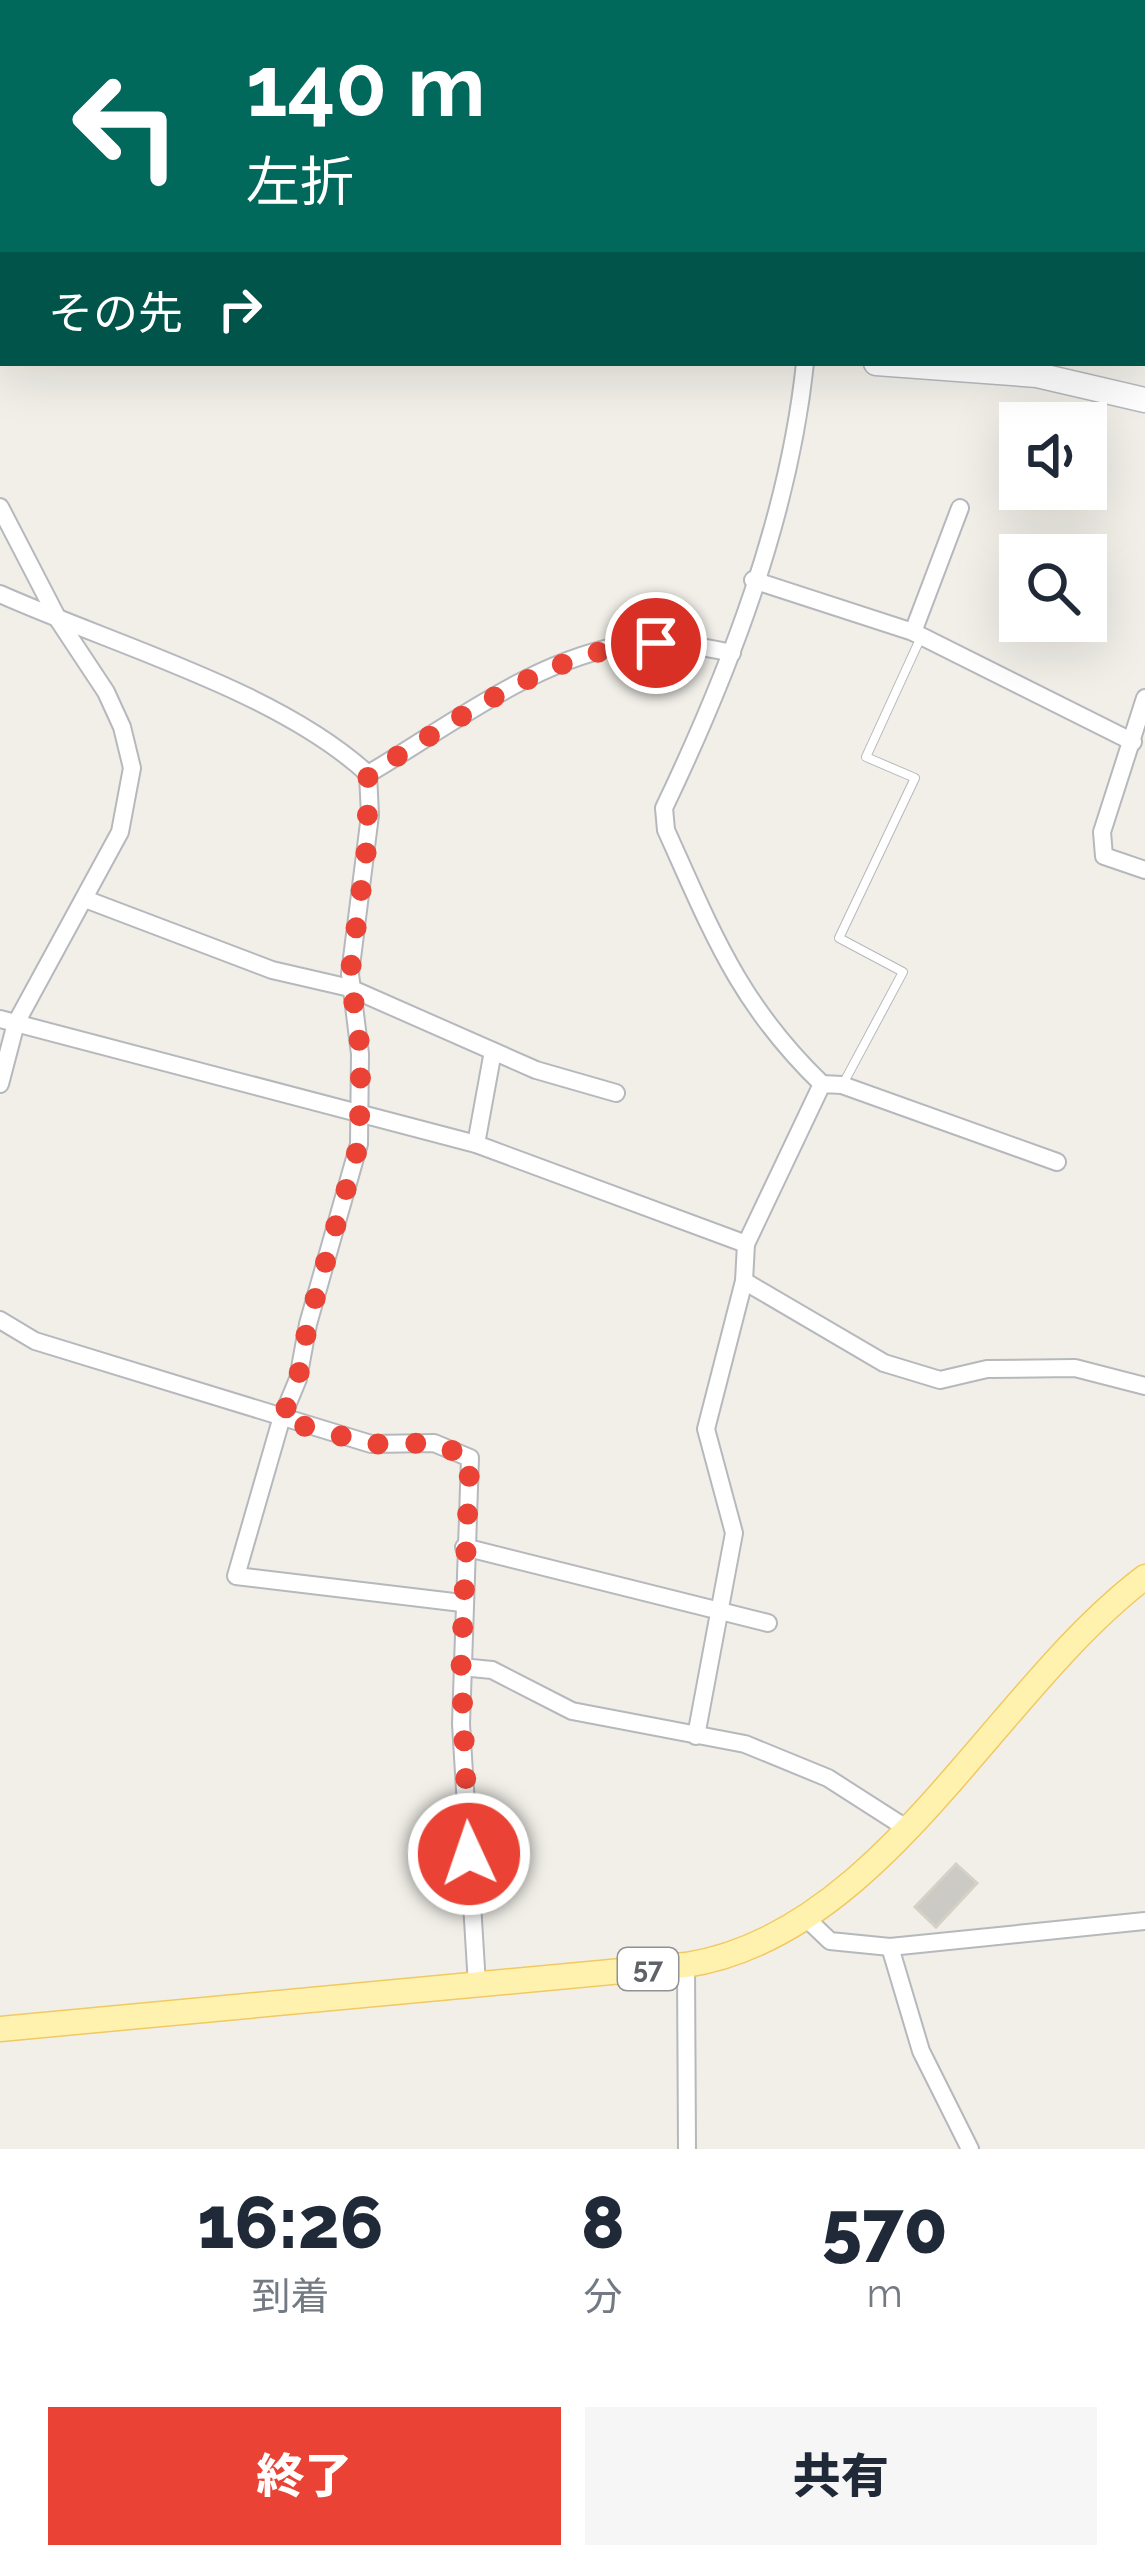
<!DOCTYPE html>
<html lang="ja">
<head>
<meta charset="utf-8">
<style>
	body { margin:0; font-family:Raleway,"Noto Sans JP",sans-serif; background:#f6f6f7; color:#1f2937; height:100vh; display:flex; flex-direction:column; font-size:45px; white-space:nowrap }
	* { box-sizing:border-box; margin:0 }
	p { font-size:39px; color:#747a83 }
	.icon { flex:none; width:66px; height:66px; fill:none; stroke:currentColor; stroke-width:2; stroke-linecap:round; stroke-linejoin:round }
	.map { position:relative; height:2149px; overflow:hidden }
	.panel { display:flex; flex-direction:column; background:#fff; flex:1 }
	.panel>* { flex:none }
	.top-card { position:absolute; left:0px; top:0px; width:1146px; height:366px; box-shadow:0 12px 48px #0002; background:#00695c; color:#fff; overflow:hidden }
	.fabs { position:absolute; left:999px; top:402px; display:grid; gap:24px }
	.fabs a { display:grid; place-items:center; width:108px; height:108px; border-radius:0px; background:#fff; box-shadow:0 12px 48px #0002; font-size:60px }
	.pin { position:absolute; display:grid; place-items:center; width:102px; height:102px; color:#fff; margin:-51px; border:6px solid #fff; border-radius:50%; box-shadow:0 3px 12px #0007 }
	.me { position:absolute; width:132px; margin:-66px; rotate:357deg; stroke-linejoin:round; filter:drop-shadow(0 0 9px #0008) }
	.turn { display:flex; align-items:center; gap:42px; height:252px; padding:0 48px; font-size:54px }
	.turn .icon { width:156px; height:156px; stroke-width:2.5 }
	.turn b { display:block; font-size:84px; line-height:102px }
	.then { display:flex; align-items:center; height:114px; padding:0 48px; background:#0003; gap:24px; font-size:45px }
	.eta { display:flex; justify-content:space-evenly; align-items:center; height:204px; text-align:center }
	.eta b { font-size:72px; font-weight:800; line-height:84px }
	.button { display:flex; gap:24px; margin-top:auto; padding:24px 48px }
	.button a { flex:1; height:138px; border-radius:0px; background:#ea4335; color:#fff; font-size:48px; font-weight:800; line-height:138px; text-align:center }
	.button a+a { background:#f6f6f7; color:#1f2937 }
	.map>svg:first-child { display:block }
	.building { fill:#cccac5; stroke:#d6d1c6; stroke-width:3 }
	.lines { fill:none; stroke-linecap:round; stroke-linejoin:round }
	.lane-casing { stroke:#b5b8bc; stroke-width:10 }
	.street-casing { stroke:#b5b8bc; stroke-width:20 }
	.secondary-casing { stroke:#b6babf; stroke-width:27 }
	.primary-casing { stroke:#f2c960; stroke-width:27 }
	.lane { stroke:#fff; stroke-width:8 }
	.street { stroke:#fff; stroke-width:16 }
	.secondary { stroke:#fff; stroke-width:24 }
	.primary { stroke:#fff2af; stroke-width:24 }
	.route { stroke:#ea4335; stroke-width:21; stroke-dasharray:0 37.8 }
	.labels { text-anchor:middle; stroke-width:12; stroke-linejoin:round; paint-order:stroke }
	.shield { fill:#fff; stroke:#8f9295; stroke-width:3 }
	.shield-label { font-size:27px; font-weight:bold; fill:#5f6368 }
</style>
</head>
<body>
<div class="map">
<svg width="1145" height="2149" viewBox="0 0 1145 2149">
	<rect width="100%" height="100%" fill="#f1efe8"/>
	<!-- building -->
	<path class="building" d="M 956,1864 L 977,1883 L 936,1927 L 915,1907 Z"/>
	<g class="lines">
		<defs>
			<g id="lane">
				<path d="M 450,0 L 466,3"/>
				<path d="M 16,3 L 18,0"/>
				<path d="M 184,3 L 186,0"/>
				<path d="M 0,345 L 3,338"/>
				<path d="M 843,1084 L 903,972 L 839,938 L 915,778 L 866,757 L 921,637"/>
			</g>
			<g id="street">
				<path d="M 368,3 L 369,0"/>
				<path d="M 541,3 L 541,0"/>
				<path d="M 1143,297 L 1145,296"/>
				<path d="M 805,363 C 789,516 730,670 664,808 L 666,830 C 712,932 739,1004 822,1084"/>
				<path d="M 0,507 L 59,621 L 106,692 L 122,727 L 132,768 L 120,832 L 16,1023 L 0,1084"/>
				<path d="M 753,580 L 913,632 L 1133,742"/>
				<path d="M 0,594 C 114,645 278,691 368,774 L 370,815 L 350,974 L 360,1054 L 359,1144 L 308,1324 L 298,1379 L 281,1420 L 236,1576 L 462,1603"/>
				<path d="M 913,632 L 960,508"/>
				<path d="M 1145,698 L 1102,832 L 1104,856 L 1145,870"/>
				<path d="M 368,774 C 448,727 538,656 632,644 C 666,640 699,646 732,653"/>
				<path d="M 85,899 L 272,970 L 350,988 L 536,1070 L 616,1093"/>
				<path d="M 0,1019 L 476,1144 L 746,1244 L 744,1281 L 706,1429 L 734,1533 L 696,1736"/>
				<path d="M 476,1144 L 493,1051"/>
				<path d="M 746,1244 L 822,1084 L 842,1085 L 1057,1162"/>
				<path d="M 744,1281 L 884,1363 L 940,1380 L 987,1369 L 1075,1368 L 1145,1386"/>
				<path d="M 0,1320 L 35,1341 L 371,1444 L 434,1443 L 470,1458 L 461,1724 L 477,1985"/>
				<path d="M 464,1547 L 768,1623"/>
				<path d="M 461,1667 L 492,1670 L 572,1711 L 745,1744 L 828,1778 L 906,1828"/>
				<path d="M 807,1919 L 830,1941 L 890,1947 L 1145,1921"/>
				<path d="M 890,1947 L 921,2051 L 970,2149"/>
				<path d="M 686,1965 L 687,2149"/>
			</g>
			<g id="secondary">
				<path d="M 0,117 L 3,119"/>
				<path d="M 876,363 L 1037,375 L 1145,400"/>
			</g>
			<path id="primary" d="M 0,2029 L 686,1965 C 882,1935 994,1691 1145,1577"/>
		</defs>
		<!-- lane casing -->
		<use href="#lane" class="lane-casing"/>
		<!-- street casing -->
		<use href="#street" class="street-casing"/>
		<!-- secondary casing -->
		<use href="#secondary" class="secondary-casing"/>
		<!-- primary casing -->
		<use href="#primary" class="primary-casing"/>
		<!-- lane -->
		<use href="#lane" class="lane"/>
		<!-- street -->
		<use href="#street" class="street"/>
		<!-- secondary -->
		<use href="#secondary" class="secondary"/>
		<!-- primary -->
		<use href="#primary" class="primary"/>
	</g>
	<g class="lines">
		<!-- route -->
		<path class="route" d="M 469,1854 L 461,1667 L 470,1458 L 434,1443 L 371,1444 L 281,1420 L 298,1379 L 308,1324 L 359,1144 L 361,1054 L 350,974 L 367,846 L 368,774 C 455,723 552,647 656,643"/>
	</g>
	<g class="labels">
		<!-- shield labels -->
		<rect class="shield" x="618" y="1948" width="60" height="42" rx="9"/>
		<g class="shield-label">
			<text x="648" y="1978">57</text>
		</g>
	</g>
</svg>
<div class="fabs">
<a><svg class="icon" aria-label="sound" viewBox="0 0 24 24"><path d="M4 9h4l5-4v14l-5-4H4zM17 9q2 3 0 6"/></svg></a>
<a><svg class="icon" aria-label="search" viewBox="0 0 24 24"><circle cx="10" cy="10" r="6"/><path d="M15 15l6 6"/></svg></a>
</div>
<div class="pin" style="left:656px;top:643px;background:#d93025"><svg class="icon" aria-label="arrive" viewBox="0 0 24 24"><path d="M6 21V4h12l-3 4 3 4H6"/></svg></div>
<svg class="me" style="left:469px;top:1854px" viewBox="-20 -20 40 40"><circle r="17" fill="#ea4335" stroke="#fff" stroke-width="3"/><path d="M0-11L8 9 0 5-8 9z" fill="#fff"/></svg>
<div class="top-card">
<div class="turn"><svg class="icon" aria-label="left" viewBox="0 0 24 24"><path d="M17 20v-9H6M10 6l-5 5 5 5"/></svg><div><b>140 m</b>左折</div></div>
<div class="then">その先<svg class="icon" aria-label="right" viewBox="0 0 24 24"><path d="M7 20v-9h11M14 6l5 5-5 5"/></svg></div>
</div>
</div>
<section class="panel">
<div class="eta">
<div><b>16:26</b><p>到着</p></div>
<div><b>8</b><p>分</p></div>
<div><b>570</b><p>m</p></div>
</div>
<div class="button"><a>終了</a><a>共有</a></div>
</section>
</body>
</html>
